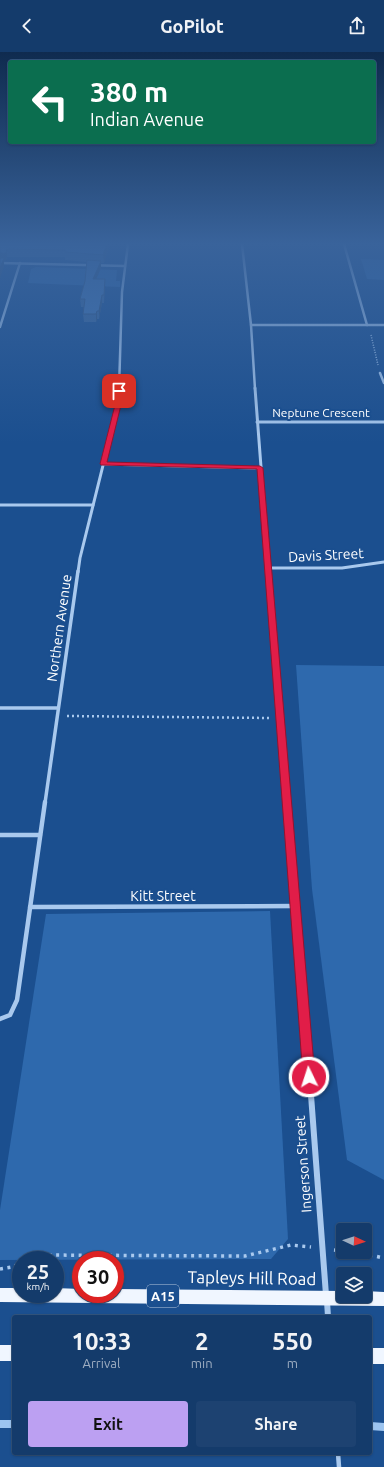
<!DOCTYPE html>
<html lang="en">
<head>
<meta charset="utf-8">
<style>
	body { margin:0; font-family:Ubuntu,sans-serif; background:#1d4271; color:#f1f3f6; height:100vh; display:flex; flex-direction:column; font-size:15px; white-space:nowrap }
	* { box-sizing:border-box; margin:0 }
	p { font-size:13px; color:#9dadc1 }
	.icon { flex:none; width:22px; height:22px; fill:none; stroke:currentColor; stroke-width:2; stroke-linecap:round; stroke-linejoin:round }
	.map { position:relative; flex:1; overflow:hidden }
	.side { position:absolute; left:12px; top:1263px; width:360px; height:140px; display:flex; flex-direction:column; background:#143b6b; border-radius:4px; box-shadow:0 1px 3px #0004,0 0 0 1px #33557e }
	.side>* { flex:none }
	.top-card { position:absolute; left:8px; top:8px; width:368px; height:84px; border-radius:4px; box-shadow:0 1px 3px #0004,0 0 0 1px #33557e; background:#0b6e4f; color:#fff; overflow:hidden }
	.needle { width:26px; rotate:94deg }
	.controls { position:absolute; left:336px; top:1171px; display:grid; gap:8px }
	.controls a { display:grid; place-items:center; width:36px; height:36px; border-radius:4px; background:#143b6b; box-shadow:0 1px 3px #0004,0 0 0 1px #33557e; font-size:20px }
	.speed { position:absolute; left:12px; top:1199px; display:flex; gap:8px; font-size:20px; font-weight:700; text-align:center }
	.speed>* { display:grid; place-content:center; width:52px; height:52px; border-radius:50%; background:#143b6b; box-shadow:0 1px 3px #0004,0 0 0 1px #33557e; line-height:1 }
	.speed small { font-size:10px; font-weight:400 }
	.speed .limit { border:6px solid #d22; background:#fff; color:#111 }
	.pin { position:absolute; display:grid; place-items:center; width:34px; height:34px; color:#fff; margin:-17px; border-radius:8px; box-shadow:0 2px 6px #0006 }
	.me { position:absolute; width:44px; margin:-22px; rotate:356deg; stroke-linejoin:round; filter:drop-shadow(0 0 3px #0008) }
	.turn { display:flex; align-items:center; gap:14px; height:84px; padding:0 16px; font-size:18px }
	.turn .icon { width:52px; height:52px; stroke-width:2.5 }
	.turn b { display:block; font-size:28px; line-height:34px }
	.eta { display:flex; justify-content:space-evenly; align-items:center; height:68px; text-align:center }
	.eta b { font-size:24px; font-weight:700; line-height:28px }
	.cta { display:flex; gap:8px; margin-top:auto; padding:8px 16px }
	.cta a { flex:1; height:46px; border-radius:4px; background:#bca0f2; color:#111; font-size:16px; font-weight:700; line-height:46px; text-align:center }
	.cta a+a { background:#1d4271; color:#f1f3f6 }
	header { display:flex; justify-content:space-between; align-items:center; height:52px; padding:0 16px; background:#143b6b; font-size:18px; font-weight:700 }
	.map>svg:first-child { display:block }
	.green { fill:#2e69ad }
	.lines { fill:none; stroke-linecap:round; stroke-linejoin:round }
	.stream { stroke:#9cc4f0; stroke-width:8 }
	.path-far2 { stroke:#a9c9ee; stroke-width:1.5; stroke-dasharray:1 1.5; stroke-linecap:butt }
	.path-far1 { stroke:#a9c9ee; stroke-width:2.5; stroke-dasharray:2 3; stroke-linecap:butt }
	.path { stroke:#a9c9ee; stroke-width:3.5; stroke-dasharray:3 4.5; stroke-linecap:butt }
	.service { stroke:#a9c9ee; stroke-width:4.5 }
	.minor-far4 { stroke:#a9c9ee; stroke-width:2.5 }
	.minor-far3 { stroke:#a9c9ee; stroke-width:3 }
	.minor-far2 { stroke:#a9c9ee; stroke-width:3.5 }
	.minor-far1 { stroke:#a9c9ee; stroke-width:4.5 }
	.minor { stroke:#a9c9ee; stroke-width:6 }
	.primary { fill:#f0f6ff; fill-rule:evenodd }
	.wall { fill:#3a679d }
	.shaded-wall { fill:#305480 }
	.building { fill:#4478b7; stroke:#305480 }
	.route { fill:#e11d48; stroke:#92132f }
	.labels { text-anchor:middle; stroke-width:4; stroke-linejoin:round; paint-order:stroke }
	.far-street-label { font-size:12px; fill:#fff; stroke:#1b4f8f }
	.shield { fill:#1b4f8f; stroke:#bbcadd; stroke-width:1 }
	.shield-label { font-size:13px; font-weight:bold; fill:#fff }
	.street-label { font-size:14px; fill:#fff; stroke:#1b4f8f }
	.near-street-label { font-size:17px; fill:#fff; stroke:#1b4f8f }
</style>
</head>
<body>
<header><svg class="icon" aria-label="back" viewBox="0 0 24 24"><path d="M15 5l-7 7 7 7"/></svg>GoPilot<svg class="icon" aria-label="share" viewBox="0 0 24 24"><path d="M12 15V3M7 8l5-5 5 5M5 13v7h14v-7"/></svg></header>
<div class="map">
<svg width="384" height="1415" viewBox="0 0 384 1415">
	<rect width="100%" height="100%" fill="#1b4f8f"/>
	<!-- green -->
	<g class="green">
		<path d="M 361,207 L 384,208 L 384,228 L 367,227 Z"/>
		<path d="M 36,215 L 117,218 L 116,229 L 120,229 L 120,235 L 28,231 L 31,217 Z"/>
		<path d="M 296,613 L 384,614 L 384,1128 L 347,1108 L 312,837 Z"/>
		<path d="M 270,859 L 288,1187 L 271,1207 L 0,1208 L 0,1158 L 46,862 Z"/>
	</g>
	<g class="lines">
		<!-- stream -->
		<g class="stream">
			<path d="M 0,1372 L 14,1372"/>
			<path d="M 370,1374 L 384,1375"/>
		</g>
		<!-- path-far2 -->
		<path class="path-far2" d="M 371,283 L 378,313"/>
		<!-- path-far1 -->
		<path class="path-far1" d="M 67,664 L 270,666"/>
		<!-- path -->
		<g class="path">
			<path d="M 334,1198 L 343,1199"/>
			<path d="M 355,1200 L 384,1206"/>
			<path d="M 27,1208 L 41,1203 L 245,1204 L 291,1193 L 311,1195"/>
			<path d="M 0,1217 L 12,1215 L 21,1211"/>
		</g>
		<!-- service -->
		<path class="service" d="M 338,1401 L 339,1415"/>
		<!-- minor-far4 -->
		<g class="minor-far4">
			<path d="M 242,192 L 251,273 L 255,337"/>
			<path d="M 344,192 L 367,273"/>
			<path d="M 0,211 L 125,214"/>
			<path d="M 251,273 L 384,273"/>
			<path d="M 0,275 L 20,211"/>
			<path d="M 380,321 L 384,331"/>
			<path d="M 119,337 L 122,240 L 128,192"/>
		</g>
		<!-- minor-far3 -->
		<g class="minor-far3">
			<path d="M 255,336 L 269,520"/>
			<path d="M 257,370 L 384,370"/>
			<path d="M 103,412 L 260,416"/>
			<path d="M 0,453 L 93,453"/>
			<path d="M 268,516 L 342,516 L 384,510"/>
			<path d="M 78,520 L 80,506 L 118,353 L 119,336"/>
		</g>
		<!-- minor-far2 -->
		<g class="minor-far2">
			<path d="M 268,519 L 288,751"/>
			<path d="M 0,656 L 58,656"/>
			<path d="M 45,751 L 78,519"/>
		</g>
		<!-- minor-far1 -->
		<g class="minor-far1">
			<path d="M 287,750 L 311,1044"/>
			<path d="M 0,783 L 40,783"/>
			<path d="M 30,855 L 296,854"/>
			<path d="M 0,967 L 10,963 L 17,948 L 45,750"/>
		</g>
		<!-- minor -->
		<g class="minor">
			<path d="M 311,1043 L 326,1243"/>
			<path d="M 327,1249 L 328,1265"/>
		</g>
		<!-- primary -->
		<g class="primary">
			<path d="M 0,1236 L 21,1236 L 21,1242 L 55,1242 L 55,1236 L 81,1237 L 81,1242 L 115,1242 L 115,1237 L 343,1239 L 343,1244 L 365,1244 L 365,1239 L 384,1240 L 384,1254 L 0,1250 Z"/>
			<rect x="0" y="1293" width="14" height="16"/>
			<rect x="370" y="1296" width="14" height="16"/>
		</g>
	</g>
	<!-- wall -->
	<path class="wall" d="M 0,192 L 110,192 L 104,211 L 101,211 L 101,216 L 96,227 L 105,235 L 104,251 L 102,251 L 99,267 L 97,267 L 96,270 L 84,270 L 83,262 L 84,255 L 81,255 L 80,247 L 85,229 L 87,210 L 65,208 L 65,205 L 7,205 L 6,208 L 4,209 L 4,214 Z"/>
	<!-- shaded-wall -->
	<g class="shaded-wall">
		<path d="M 107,192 L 110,192 L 104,211 L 103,203 Z"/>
		<path d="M 7,197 L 7,205 L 6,208 L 4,209 L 4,214 L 0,226 L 0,201 Z"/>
		<path d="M 101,209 L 101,216 L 93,235 L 93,227 Z"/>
		<path d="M 105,227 L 105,235 L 104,251 L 104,243 Z"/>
		<path d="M 102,243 L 102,251 L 99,267 L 99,259 Z"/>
		<path d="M 97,259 L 97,267 L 96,270 L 96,262 Z"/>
	</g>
	<!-- building -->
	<g class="building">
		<path d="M 0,192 L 107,192 L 103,203 L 65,200 L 65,198 L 7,197 L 6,201 L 0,201 Z"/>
		<path d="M 0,206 L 4,206 L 0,216 Z"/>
		<path d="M 87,208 L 101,209 L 93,227 L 105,227 L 104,243 L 102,243 L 99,259 L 97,259 L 96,262 L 83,262 L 85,247 L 80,247 L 85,229 Z"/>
	</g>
	<!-- sky -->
	<linearGradient id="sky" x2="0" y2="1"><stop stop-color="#0f2b4f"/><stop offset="0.49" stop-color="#39639b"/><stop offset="1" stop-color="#39639b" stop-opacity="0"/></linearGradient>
	<rect width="384" height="391" fill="url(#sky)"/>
	<!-- route -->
	<path class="route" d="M 117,337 L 122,339 L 121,353 L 107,410 L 260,414 L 263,416 L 315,1025 L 313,1029 L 309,1030 L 305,1029 L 303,1025 L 257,417 L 101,413 L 100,412 L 115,353 Z"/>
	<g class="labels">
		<!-- far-street labels -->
		<g class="far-street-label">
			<text x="321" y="365">Neptune Crescent</text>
		</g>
		<!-- shield labels -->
		<rect class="shield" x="147" y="1233" width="32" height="22" rx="3"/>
		<g class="shield-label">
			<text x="163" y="1249">A15</text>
		</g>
		<!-- street labels -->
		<g class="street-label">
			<text transform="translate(326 503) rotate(-3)" y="5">Davis Street</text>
			<text transform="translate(59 576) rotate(-82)" y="5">Northern Avenue</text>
			<text x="163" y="849">Kitt Street</text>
			<text transform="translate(303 1112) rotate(-94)" y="5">Ingerson Street</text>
		</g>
		<!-- near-street labels -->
		<g class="near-street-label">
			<text transform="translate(252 1226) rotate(1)" y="6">Tapleys Hill Road</text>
		</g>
	</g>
</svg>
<div class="controls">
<a><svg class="needle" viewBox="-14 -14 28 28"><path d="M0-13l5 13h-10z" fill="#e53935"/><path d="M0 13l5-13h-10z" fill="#9dadc1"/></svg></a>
<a><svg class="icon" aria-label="layers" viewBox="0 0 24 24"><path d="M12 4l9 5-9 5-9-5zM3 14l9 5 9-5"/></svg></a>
</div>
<div class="speed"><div>25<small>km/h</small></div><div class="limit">30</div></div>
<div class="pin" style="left:119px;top:339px;background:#d93025"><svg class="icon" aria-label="arrive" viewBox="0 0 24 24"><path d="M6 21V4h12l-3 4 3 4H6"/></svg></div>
<svg class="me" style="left:309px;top:1025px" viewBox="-20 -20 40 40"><circle r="17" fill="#e11d48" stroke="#fff" stroke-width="3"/><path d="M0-11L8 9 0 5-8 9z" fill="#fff"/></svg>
<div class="top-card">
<div class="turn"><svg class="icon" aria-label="left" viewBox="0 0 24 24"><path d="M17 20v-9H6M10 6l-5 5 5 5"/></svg><div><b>380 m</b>Indian Avenue</div></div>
</div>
<section class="side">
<div class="eta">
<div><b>10:33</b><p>Arrival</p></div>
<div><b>2</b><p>min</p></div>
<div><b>550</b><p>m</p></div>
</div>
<div class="cta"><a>Exit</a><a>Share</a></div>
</section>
</div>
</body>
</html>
